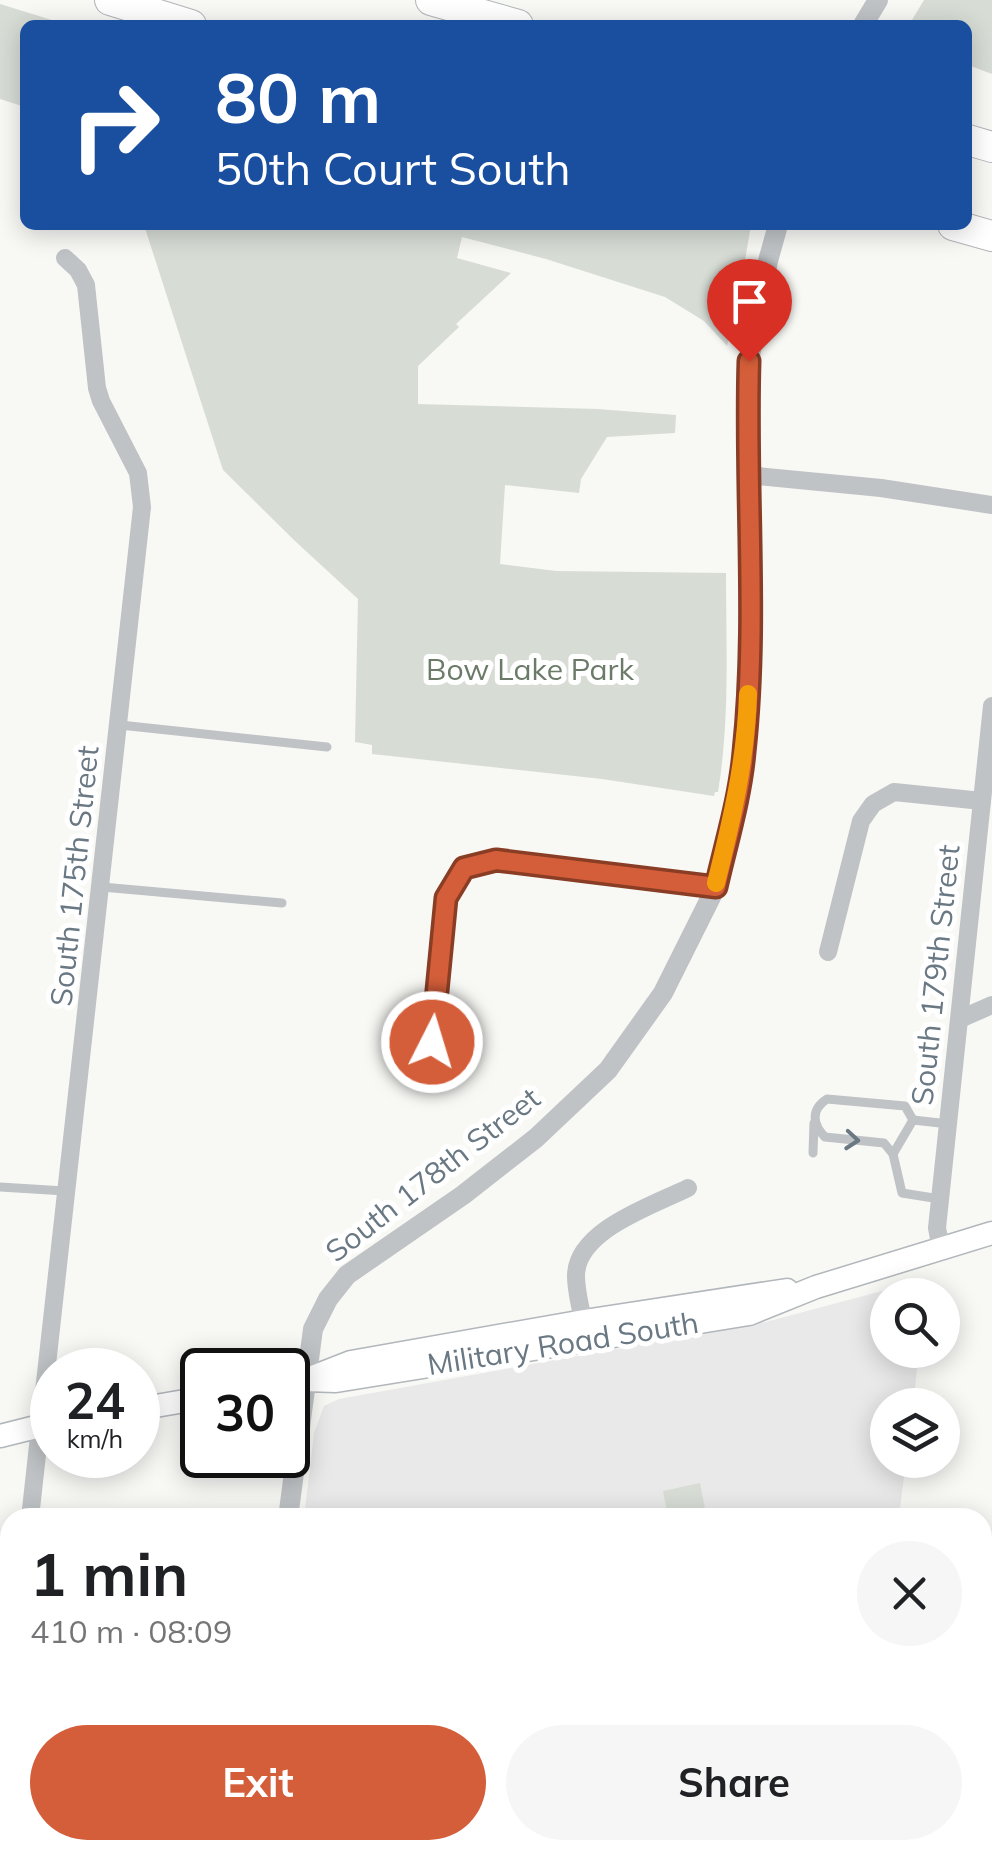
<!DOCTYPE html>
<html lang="en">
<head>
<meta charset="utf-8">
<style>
	body { margin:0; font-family:Mulish,sans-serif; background:#f6f6f6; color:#202124; height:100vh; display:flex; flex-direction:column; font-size:38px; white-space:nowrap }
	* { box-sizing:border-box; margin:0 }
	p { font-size:32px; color:#757577 }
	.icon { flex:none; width:55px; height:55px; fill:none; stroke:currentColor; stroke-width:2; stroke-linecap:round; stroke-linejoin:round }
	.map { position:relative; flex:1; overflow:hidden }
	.sheet { position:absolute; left:0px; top:1508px; width:992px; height:352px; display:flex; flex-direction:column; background:#fff; border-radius:30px 30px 0 0; box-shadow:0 5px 25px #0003 }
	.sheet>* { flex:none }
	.banner { position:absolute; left:20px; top:20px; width:952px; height:210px; border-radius:15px; box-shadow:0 5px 25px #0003; background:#1a4fa0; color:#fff; overflow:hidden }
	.buttons { position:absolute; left:870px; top:1278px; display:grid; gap:20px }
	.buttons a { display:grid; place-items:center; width:90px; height:90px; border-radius:50%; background:#fff; box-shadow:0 5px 25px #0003; font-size:50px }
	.speed { position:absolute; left:30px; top:1348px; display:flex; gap:20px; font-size:50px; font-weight:700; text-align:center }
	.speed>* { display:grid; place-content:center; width:130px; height:130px; border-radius:50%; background:#fff; box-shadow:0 5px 25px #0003; line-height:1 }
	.speed small { font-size:25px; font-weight:400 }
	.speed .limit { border:5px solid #111; border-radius:15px; background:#fff; color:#111 }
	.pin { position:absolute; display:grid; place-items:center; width:85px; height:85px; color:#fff; margin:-102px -42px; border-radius:50% 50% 50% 0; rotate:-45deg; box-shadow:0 0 10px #0007 }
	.pin .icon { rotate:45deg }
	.me { position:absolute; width:110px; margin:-55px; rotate:5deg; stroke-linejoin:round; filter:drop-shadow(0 0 8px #0008) }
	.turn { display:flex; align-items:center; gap:35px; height:210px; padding:0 30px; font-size:45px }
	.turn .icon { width:130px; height:130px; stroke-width:2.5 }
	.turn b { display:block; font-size:70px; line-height:85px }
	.round { display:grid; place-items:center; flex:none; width:105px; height:105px; border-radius:52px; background:#f6f6f6 }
	.headline { display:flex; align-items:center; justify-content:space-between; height:170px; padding:0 30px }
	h1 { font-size:60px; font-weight:700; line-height:75px }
	.button { display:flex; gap:20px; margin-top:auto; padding:20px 30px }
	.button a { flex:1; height:115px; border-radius:60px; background:#d45e39; color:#fff; font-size:40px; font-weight:700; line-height:115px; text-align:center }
	.button a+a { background:#f6f6f6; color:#202124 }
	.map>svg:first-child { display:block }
	.built { fill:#e8e9e8 }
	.green { fill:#d7dcd5 }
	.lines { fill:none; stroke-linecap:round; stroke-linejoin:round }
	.secondary-casing { stroke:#b1b7bb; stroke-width:25 }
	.motorway-casing { stroke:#b2b6b9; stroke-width:32 }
	.service { stroke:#bfc3c6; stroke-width:9 }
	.minor { stroke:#bfc3c6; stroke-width:18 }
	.tertiary { stroke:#bfc3c6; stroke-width:20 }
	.secondary { stroke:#fff; stroke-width:22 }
	.motorway { stroke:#fff; stroke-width:30 }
	.oneway { stroke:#697883 }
	.route-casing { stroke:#8a3d25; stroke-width:25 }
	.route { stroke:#d45e39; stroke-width:18 }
	.slow { stroke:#f59e0b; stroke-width:18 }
	.labels { text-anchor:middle; stroke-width:10; stroke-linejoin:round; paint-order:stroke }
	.park-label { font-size:30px; fill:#6b7b68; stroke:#fff }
	.street-label { font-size:30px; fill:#697883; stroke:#fff }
</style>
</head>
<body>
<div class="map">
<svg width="992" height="1858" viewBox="0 0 992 1858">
	<rect width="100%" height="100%" fill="#f8f8f5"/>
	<!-- built -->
	<path class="built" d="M 927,1279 L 926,1295 L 888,1295 L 888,1350 L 919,1350 L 913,1405 L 888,1405 L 888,1460 L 906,1460 L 899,1517 L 304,1518 L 314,1433 L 324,1406 L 339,1399 L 766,1322 Z"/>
	<!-- green -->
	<g class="green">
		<path d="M 924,0 L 992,0 L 992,74 L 968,65 L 968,25 L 909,25 Z"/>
		<path d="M 0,4 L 68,25 L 25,25 L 25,107 L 0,99 Z"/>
		<path d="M 144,225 L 751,225 L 737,307 L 727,346 L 704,321 L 665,297 L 546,259 L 462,237 L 457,258 L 511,273 L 456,324 L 459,327 L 418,366 L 418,404 L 597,409 L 676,415 L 675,433 L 607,437 L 581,479 L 579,493 L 505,485 L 500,564 L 556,571 L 726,573 C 726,645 730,719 718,792 L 715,792 L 714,796 L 602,779 L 372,754 L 372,745 L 355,742 L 358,599 L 295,541 L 223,470 Z"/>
		<path d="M 700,1483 L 705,1509 L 668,1517 L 663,1491 Z"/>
	</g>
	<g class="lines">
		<defs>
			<g id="secondary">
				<path d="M 305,1380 L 336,1381 L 749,1314 L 816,1287 L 992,1233"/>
				<path d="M 288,1383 L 305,1380 L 351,1362 L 584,1321 L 787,1290"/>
				<path d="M 138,1409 L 202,1398"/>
				<path d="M 0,1436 L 52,1423"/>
			</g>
			<g id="motorway">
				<path d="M 110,0 L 191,25"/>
				<path d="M 431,0 L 518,25"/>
				<path d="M 968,140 L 992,147"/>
				<path d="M 953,225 L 992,236"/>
			</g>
		</defs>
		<!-- secondary casing -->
		<use href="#secondary" class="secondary-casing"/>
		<!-- motorway casing -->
		<use href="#motorway" class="motorway-casing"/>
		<!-- service -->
		<g class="service">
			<path d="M 120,725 L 327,747"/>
			<path d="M 102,887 L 282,903"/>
			<path d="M 913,1120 L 905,1106 L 827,1099 C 810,1110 813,1125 825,1137 L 884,1143 L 893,1154 L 902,1193 L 940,1199"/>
			<path d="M 813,1153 L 814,1123"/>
			<path d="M 893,1154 L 913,1120 L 949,1124"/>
			<path d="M 0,1187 L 65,1191"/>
		</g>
		<!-- minor -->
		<g class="minor">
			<path d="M 747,475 L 881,488 L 992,505"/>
			<path d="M 828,952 L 861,821 L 873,804 L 894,792 L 982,801"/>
			<path d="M 960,1019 L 992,1005"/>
			<path d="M 432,1042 L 446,897 L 464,868 L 496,859 L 716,887"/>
			<path d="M 941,1249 L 937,1228 L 992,706"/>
			<path d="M 585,1330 C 582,1313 576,1293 576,1276 C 576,1230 654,1205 688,1188"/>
			<path d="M 30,1518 L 142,507 L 138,473 L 101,401 L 97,388 L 86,285 L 78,270 L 65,258"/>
			<path d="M 982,1714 L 992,1715"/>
			<path d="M 0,1773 L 10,1688"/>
			<path d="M 609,1858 L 610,1850"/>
			<path d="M 845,1858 L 846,1850"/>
		</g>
		<!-- tertiary -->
		<g class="tertiary">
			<path d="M 863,25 L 878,0"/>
			<path d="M 288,1518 L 313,1329 L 328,1299 L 347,1275 L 463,1195 L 536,1138 L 608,1070 L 663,993 L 716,887 L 739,789 L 744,754 L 751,583 L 746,429 L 749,361 L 768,261 L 778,225"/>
			<path d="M 250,1858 L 250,1850"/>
		</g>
		<!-- secondary -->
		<use href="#secondary" class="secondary"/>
		<!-- motorway -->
		<use href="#motorway" class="motorway"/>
	</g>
	<!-- one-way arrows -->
	<defs><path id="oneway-chevron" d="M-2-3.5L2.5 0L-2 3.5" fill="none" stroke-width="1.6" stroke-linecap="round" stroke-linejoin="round" transform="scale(2.5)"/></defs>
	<use class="oneway" href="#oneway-chevron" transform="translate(852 1140) rotate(5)"/>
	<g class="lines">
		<defs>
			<path id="route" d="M 432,1042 L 446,898 L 464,868 L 496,860 L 716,887 C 726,843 740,798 744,752 C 758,622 745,491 749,361"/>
		</defs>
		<!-- route casing -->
		<use href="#route" class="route-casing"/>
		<!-- route -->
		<use href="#route" class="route"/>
		<!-- slow -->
		<path class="slow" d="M 716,883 C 732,819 746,760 748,694"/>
	</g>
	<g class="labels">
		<!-- park labels -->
		<g class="park-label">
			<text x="530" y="680">Bow Lake Park</text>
		</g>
		<!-- street labels -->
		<g class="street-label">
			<text transform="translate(75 876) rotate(-84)" y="10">South 175th Street</text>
			<text transform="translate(936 975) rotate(-84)" y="10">South 179th Street</text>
			<text transform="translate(433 1175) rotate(-38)" y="10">South 178th Street</text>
			<text transform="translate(563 1344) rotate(-9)" y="10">Military Road South</text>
		</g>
	</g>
</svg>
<div class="buttons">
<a><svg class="icon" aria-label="search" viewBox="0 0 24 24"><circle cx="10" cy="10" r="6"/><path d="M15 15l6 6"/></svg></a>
<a><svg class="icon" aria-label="layers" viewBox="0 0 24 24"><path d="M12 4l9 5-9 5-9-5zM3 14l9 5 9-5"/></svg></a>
</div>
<div class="speed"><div>24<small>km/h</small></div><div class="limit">30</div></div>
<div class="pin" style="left:749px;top:361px;background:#d93025"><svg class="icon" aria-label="arrive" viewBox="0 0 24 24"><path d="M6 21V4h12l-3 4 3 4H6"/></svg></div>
<svg class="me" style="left:432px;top:1042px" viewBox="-20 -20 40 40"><circle r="17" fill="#d45e39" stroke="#fff" stroke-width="3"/><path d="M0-11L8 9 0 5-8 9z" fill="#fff"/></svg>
<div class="banner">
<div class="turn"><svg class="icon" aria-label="right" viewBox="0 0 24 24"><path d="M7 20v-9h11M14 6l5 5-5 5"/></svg><div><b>80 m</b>50th Court South</div></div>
</div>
<section class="sheet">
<div class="headline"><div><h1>1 min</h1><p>410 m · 08:09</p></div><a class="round"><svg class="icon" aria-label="close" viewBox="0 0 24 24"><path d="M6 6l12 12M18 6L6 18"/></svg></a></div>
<div class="button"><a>Exit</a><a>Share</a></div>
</section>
</div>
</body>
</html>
